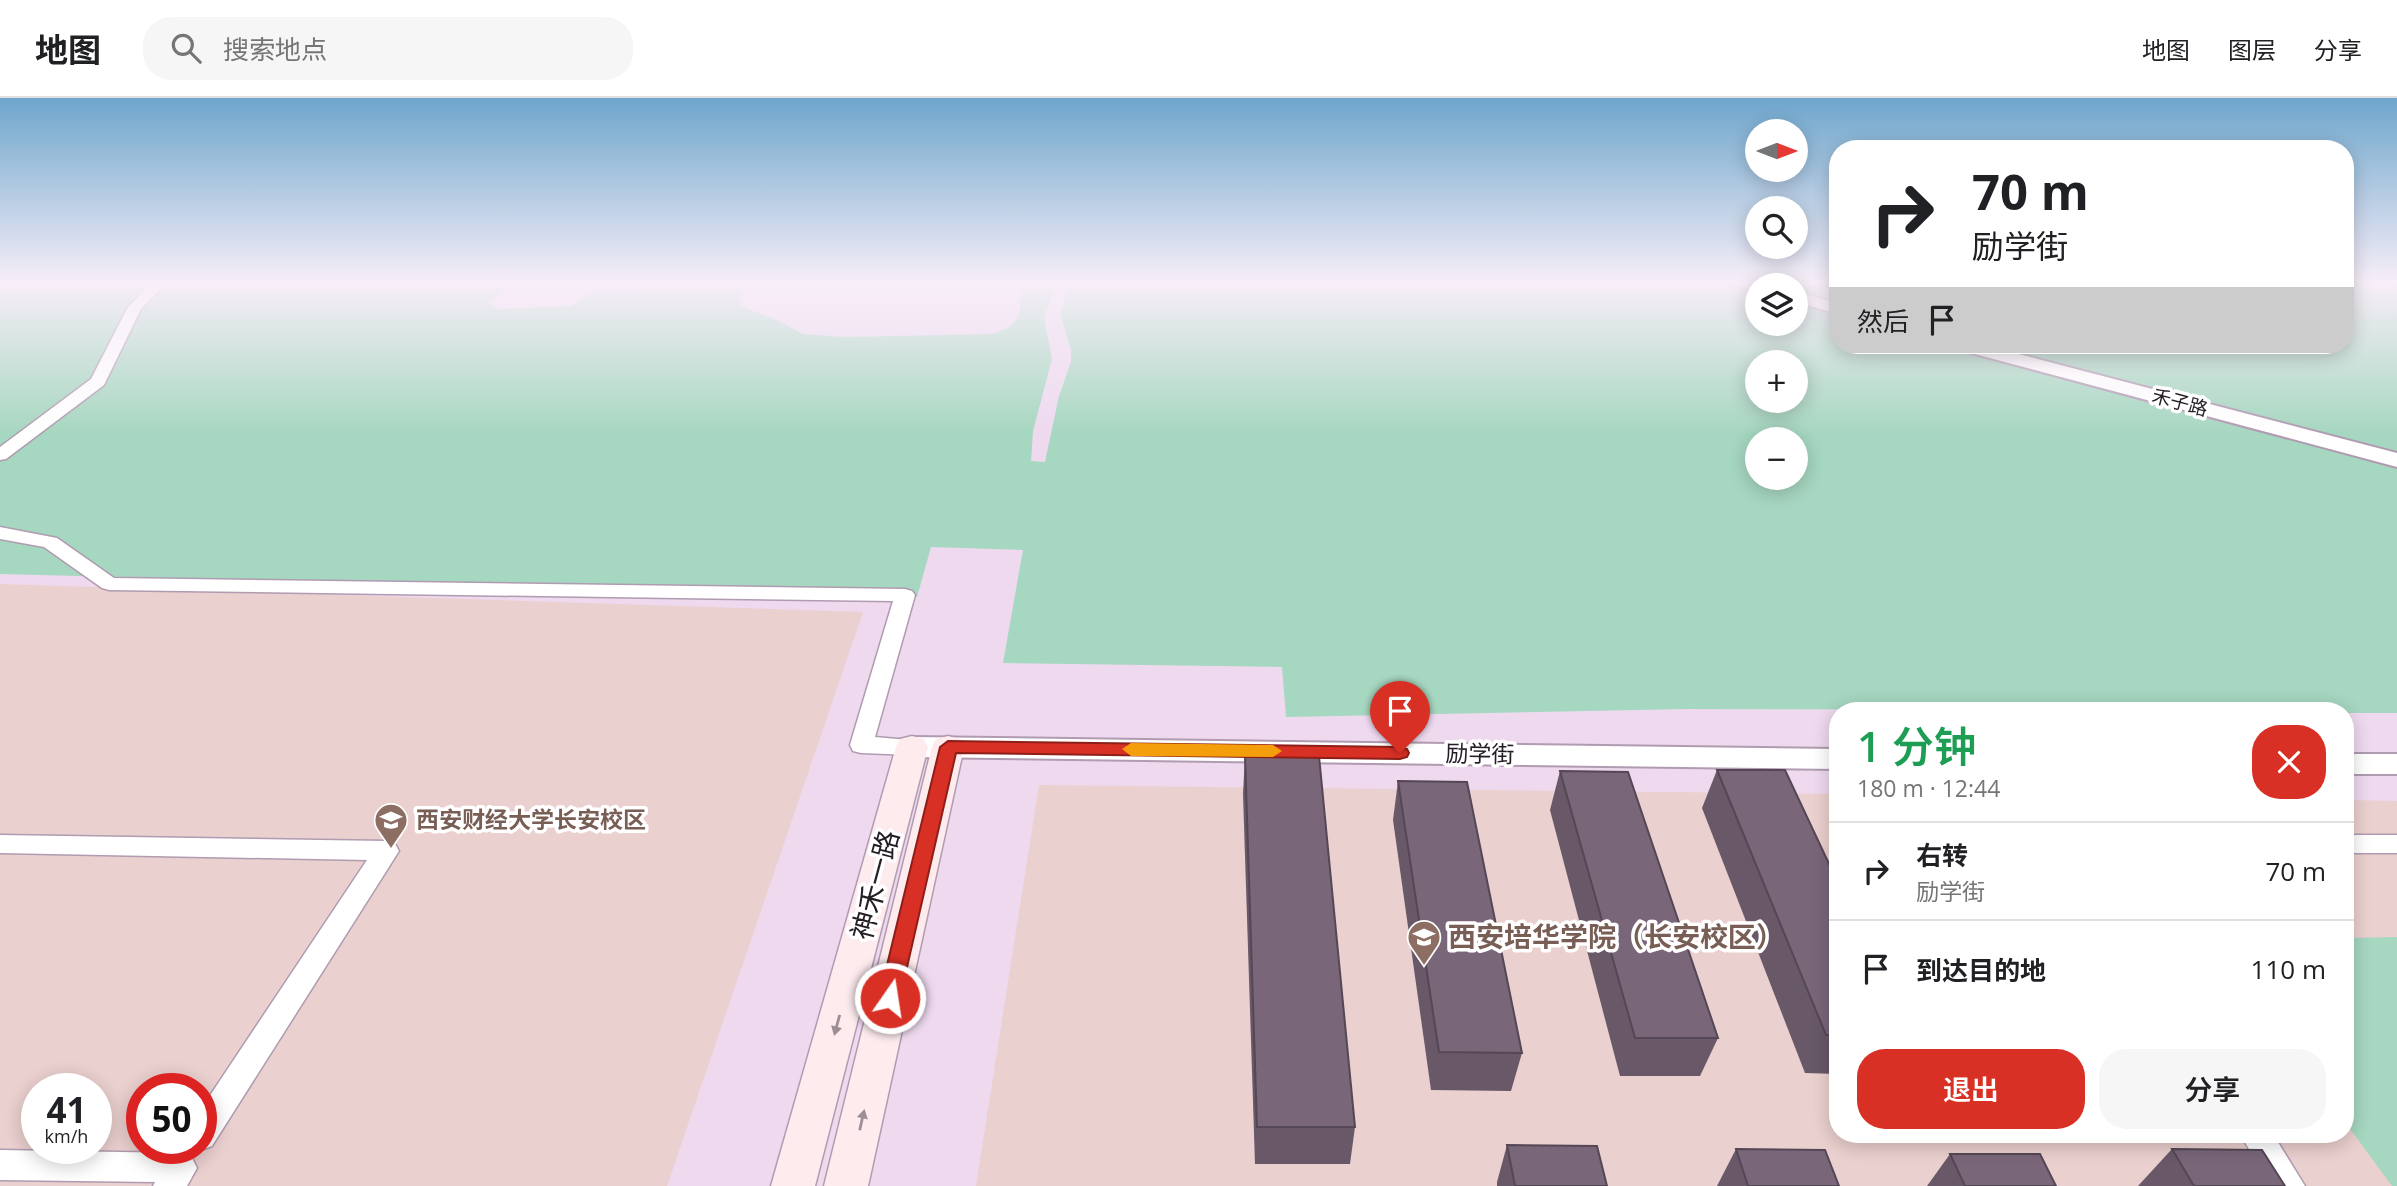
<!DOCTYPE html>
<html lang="zh">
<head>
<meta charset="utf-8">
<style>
	body { margin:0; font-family:"Open Sans","Noto Sans SC",sans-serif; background:#f6f6f6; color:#202124; height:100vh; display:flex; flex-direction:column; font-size:26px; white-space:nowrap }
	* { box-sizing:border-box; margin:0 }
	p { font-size:23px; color:#757577 }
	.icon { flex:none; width:38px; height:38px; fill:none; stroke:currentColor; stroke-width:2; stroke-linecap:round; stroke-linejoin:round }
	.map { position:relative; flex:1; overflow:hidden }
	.drawer { position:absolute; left:1829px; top:604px; width:525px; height:441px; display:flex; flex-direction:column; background:#fff; border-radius:28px; box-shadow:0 4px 18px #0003 }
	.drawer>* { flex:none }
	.top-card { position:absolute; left:1829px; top:42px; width:525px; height:214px; border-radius:28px; box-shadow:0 4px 18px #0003; background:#fff; color:#202124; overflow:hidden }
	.needle { width:46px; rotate:90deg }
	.tools { position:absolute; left:1745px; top:21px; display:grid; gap:14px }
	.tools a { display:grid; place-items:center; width:63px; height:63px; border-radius:50%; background:#fff; box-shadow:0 4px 18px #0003; font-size:35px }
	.speed { position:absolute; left:21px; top:975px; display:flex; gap:14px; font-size:35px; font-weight:700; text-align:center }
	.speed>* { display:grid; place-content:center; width:91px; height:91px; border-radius:50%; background:#fff; box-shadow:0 4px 18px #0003; line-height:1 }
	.speed small { font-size:18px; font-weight:400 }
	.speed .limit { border:10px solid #d22; background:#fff; color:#111 }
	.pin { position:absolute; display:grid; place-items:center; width:60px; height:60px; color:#fff; margin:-72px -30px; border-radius:50% 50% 50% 0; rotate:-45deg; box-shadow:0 0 7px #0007 }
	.pin .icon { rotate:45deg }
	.me { position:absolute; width:77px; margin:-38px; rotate:13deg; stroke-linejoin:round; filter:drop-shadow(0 0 5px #0008) }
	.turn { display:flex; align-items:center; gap:24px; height:147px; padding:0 28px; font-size:32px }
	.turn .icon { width:91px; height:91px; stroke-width:2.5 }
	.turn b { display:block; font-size:49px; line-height:60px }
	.then { display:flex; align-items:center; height:66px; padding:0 28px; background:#0003; gap:14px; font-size:26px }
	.round { display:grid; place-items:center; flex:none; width:74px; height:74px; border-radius:28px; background:#f6f6f6 }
	.headline { display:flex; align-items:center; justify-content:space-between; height:119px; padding:0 28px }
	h1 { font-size:42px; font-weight:600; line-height:52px; color:#1e9e55 }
	.action { display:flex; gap:14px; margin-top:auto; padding:14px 28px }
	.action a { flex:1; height:80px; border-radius:28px; background:#d93025; color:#fff; font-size:28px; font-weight:600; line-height:80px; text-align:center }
	.action a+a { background:#f6f6f6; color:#202124 }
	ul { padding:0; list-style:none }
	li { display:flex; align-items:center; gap:21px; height:98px; padding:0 28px; border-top:2px solid #e0e0e0 }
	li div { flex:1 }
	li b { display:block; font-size:26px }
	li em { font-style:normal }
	header { display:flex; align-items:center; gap:42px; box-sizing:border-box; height:98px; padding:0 35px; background:#fff; border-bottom:2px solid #e0e0e0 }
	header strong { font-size:33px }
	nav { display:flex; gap:38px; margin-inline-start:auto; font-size:24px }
	.search { width:490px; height:63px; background:#f6f6f6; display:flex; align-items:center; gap:18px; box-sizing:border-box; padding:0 24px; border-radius:28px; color:#757577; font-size:26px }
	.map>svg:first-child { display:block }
	.education { fill:#ead0ce; fill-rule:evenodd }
	.green { fill:#a6d7c0; fill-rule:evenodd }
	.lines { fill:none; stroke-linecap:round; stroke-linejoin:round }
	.minor-casing { stroke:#b09bb0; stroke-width:3 }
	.tertiary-casing { stroke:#b09bb0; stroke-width:4 }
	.secondary-casing { stroke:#b09bb0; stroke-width:3 }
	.minor { fill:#fff; fill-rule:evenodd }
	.tertiary { fill:#fff; fill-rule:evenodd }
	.secondary { fill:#fdebee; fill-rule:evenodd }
	.wall { fill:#685868 }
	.building { fill:#796679; stroke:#554755; stroke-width:2 }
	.oneway { fill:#9c8e94 }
	.route { fill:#d93025; stroke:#8d1f18; stroke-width:2 }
	.slow { fill:#f59e0b }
	.labels { text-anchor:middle; stroke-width:7; stroke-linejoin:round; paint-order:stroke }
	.far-street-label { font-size:19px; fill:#251d25; stroke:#fff }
	.street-label { font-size:23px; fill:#251d25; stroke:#fff }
	.education-label { font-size:23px; font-weight:bold; fill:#785e54; stroke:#fff; text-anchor:start }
	.near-street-label { font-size:28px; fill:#251d25; stroke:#fff }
	.near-education-label { font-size:28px; font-weight:bold; fill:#785e54; stroke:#fff; text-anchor:start }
</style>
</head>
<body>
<header>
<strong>地图</strong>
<div class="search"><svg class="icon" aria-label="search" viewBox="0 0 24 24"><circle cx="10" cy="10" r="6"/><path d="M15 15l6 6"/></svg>搜索地点</div>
<nav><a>地图</a><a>图层</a><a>分享</a></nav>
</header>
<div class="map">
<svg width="2397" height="1088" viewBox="0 0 2397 1088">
	<rect width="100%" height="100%" fill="#eed9ef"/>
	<!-- education -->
	<g class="education">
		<path d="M 0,486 L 863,514 L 667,1088 L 0,1088 ZM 37,990 L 96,990 L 96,1050 L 37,1050 ZM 142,990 L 201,990 L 201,1050 L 142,1050 Z"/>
		<path d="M 1039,687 L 1837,696 L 1838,1036 L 2345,1036 L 2345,702 L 2397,703 L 2397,1088 L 976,1088 Z"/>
	</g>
	<!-- green -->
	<g class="green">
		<path d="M 0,184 L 514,184 L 488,205 L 498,211 L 572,208 L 582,199 L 605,192 L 643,192 L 679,184 L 747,186 L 741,193 L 740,208 L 777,222 L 803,236 L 845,239 L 992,236 C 1019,228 1020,218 1021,193 C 1006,184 960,192 941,193 L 931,184 L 1058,184 L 1044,220 L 1052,261 L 1033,333 L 1031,363 L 1045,364 L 1059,298 L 1071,264 L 1071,252 L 1060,216 L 1070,184 L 1837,184 L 1838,247 L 2345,247 L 2345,184 L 2397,184 L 2397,615 L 2345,615 L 2345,612 L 1686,611 L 1286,619 L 1282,569 L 1003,565 L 1023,452 L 931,449 L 917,499 L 0,476 ZM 1757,187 L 1796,187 L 1796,226 L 1757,226 ZM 1757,264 L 1796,264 L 1796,303 L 1757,303 ZM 1757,341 L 1796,341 L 1796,380 L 1757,380 Z"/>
		<path d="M 2397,839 L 2397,1088 L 2392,1088 L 2345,1024 L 2345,840 Z"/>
	</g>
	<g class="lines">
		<defs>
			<g id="minor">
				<path d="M 152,184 L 167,184 L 141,211 L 104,287 L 6,361 L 0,362 L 0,349 L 91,281 L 128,209 Z"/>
				<path d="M 0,429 L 57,440 L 114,480 L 905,491 L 912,493 L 915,497 L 875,639 L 920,643 L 924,649 L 920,655 L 912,657 L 861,655 L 853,653 L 850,647 L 893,503 L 109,492 L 102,490 L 44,449 L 0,441 Z"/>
				<path d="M 0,737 L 386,743 L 395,746 L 399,753 L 212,1048 L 201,1052 L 195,1050 L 201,1050 L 201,1011 L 367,762 L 0,755 Z"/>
				<rect x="2345" y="737" width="52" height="18"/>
				<path d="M 2240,1036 L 2273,1036 L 2305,1088 L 2271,1088 Z"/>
				<path d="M 0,1052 L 181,1055 L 192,1060 L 197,1070 L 187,1088 L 153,1088 L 155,1084 L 0,1082 Z"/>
			</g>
			<g id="tertiary">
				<path d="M 1733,184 L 1762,184 L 1765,187 L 1757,187 L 1757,193 L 1736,188 Z"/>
				<path d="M 1796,194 L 1838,205 L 1838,216 L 1796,204 Z"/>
				<path d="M 1954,247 L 1984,247 L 2397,355 L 2397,369 L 1956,251 Z"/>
				<path d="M 912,639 L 1838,651 L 1838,671 L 912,659 L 902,656 L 898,649 L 902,642 Z"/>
				<rect x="2345" y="656" width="52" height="20"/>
			</g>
			<g id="secondary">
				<path d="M 912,638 L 924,641 L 928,649 L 815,1088 L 771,1088 L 896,649 L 900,641 Z"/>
				<path d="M 948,638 L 960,641 L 964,649 L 868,1088 L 824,1088 L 932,649 L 936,641 Z"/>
			</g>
		</defs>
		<!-- minor casing -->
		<use href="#minor" class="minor-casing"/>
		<!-- tertiary casing -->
		<use href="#tertiary" class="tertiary-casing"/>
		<!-- secondary casing -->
		<use href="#secondary" class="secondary-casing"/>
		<!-- minor -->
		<use href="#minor" class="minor"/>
		<!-- tertiary -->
		<use href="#tertiary" class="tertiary"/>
		<!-- secondary -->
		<use href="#secondary" class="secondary"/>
	</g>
	<!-- wall -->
	<g class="wall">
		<path d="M 1245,658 L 1355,1029 L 1350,1066 L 1255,1066 L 1243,696 Z"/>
		<path d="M 1717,672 L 1838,785 L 1838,976 L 1805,975 L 1702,710 Z"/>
		<path d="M 1560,673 L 1718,940 L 1700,978 L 1620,978 L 1550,712 Z"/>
		<path d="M 1398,683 L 1522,955 L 1511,993 L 1431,992 L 1393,722 Z"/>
		<path d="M 1507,1047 L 1607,1088 L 1497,1088 L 1497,1084 Z"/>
		<path d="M 1736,1051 L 1839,1088 L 1717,1088 Z"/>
		<path d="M 2172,1051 L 2285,1088 L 2138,1088 Z"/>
		<path d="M 1950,1056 L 2056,1088 L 1927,1088 Z"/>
	</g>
	<!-- building -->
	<g class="building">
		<path d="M 1245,658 L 1319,658 L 1355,1029 L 1257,1029 Z"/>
		<path d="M 1717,672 L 1785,672 L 1838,785 L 1838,937 L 1826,937 Z"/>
		<path d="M 1560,673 L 1628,674 L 1718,940 L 1635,940 Z"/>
		<path d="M 1398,683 L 1467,684 L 1522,955 L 1439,954 Z"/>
		<path d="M 1507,1047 L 1597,1048 L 1607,1088 L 1515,1088 Z"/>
		<path d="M 1736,1051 L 1825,1052 L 1839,1088 L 1748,1088 Z"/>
		<path d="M 2172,1051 L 2262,1052 L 2285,1088 L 2194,1088 Z"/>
		<path d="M 1950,1056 L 2040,1056 L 2056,1088 L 1965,1088 Z"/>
	</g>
	<!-- one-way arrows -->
	<defs><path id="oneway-solid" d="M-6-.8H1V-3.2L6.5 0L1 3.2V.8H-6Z" transform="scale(1.75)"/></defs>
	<g class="oneway">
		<use href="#oneway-solid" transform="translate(837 927) rotate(105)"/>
		<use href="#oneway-solid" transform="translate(862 1022) rotate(-77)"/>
	</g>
	<!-- sky -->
	<linearGradient id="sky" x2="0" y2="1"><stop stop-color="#6ea6cc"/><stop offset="0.55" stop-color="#f7eef8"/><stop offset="1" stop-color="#f7eef8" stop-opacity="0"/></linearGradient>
	<rect width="2397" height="336" fill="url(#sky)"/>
	<!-- route -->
	<path class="route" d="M 948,643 L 1400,649 L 1407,651 L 1409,655 L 1407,659 L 1400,661 L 956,655 L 900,900 L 897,906 L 890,909 L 882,906 L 879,900 L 940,649 Z"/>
	<!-- slow -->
	<path class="slow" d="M 1131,645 L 1273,647 L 1282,653 L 1273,659 L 1131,658 L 1122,651 Z"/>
	<!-- icons -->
	<defs>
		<symbol id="university-pin" viewBox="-11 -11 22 30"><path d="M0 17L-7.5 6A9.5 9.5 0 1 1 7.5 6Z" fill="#8d6e63" stroke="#fff"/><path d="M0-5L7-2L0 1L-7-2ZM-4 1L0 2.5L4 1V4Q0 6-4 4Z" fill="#fff"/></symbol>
	</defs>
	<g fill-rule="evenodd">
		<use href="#university-pin" x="372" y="703" width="38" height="52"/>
		<use href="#university-pin" x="1405" y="820" width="38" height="52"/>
	</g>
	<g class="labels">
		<!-- far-street labels -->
		<g class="far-street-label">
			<text transform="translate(2180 304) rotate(15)" y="7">禾子路</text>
		</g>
		<!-- street labels -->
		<g class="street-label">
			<text transform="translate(1480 656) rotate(1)" y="8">励学街</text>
		</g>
		<!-- education labels -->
		<g class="education-label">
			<text x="416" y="730">西安财经大学长安校区</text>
		</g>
		<!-- near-street labels -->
		<g class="near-street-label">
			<text transform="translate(875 787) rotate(-75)" y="10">神禾一路</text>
		</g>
		<!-- near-education labels -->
		<g class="near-education-label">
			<text x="1448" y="849">西安培华学院（长安校区）</text>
		</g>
	</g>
</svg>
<div class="tools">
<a><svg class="needle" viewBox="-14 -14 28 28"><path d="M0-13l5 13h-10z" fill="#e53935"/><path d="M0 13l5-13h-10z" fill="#757577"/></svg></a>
<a><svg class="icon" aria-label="search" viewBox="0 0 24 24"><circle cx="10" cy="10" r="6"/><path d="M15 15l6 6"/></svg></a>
<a><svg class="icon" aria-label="layers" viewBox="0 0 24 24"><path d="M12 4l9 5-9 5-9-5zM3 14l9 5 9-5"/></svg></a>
<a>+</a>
<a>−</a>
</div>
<div class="speed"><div>41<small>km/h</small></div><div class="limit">50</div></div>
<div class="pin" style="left:1400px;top:655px;background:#d93025"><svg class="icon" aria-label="arrive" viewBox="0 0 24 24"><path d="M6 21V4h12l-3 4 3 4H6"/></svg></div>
<svg class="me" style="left:890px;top:900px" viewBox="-20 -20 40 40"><circle r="17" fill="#d93025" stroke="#fff" stroke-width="3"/><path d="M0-11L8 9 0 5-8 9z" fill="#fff"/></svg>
<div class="top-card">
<div class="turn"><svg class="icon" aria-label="right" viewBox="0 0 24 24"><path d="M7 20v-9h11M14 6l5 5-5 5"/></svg><div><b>70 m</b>励学街</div></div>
<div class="then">然后<svg class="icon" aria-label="arrive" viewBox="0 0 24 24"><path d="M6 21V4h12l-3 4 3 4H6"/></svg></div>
</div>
<section class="drawer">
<div class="headline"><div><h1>1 分钟</h1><p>180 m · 12:44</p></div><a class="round" style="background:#d93025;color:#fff"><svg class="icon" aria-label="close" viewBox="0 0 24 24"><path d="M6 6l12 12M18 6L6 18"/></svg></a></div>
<ul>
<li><svg class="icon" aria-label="right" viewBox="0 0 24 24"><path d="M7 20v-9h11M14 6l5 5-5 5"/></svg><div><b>右转</b><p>励学街</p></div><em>70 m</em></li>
<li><svg class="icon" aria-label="arrive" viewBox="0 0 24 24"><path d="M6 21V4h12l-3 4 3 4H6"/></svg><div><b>到达目的地</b></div><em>110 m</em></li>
</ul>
<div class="action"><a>退出</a><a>分享</a></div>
</section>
</div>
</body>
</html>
